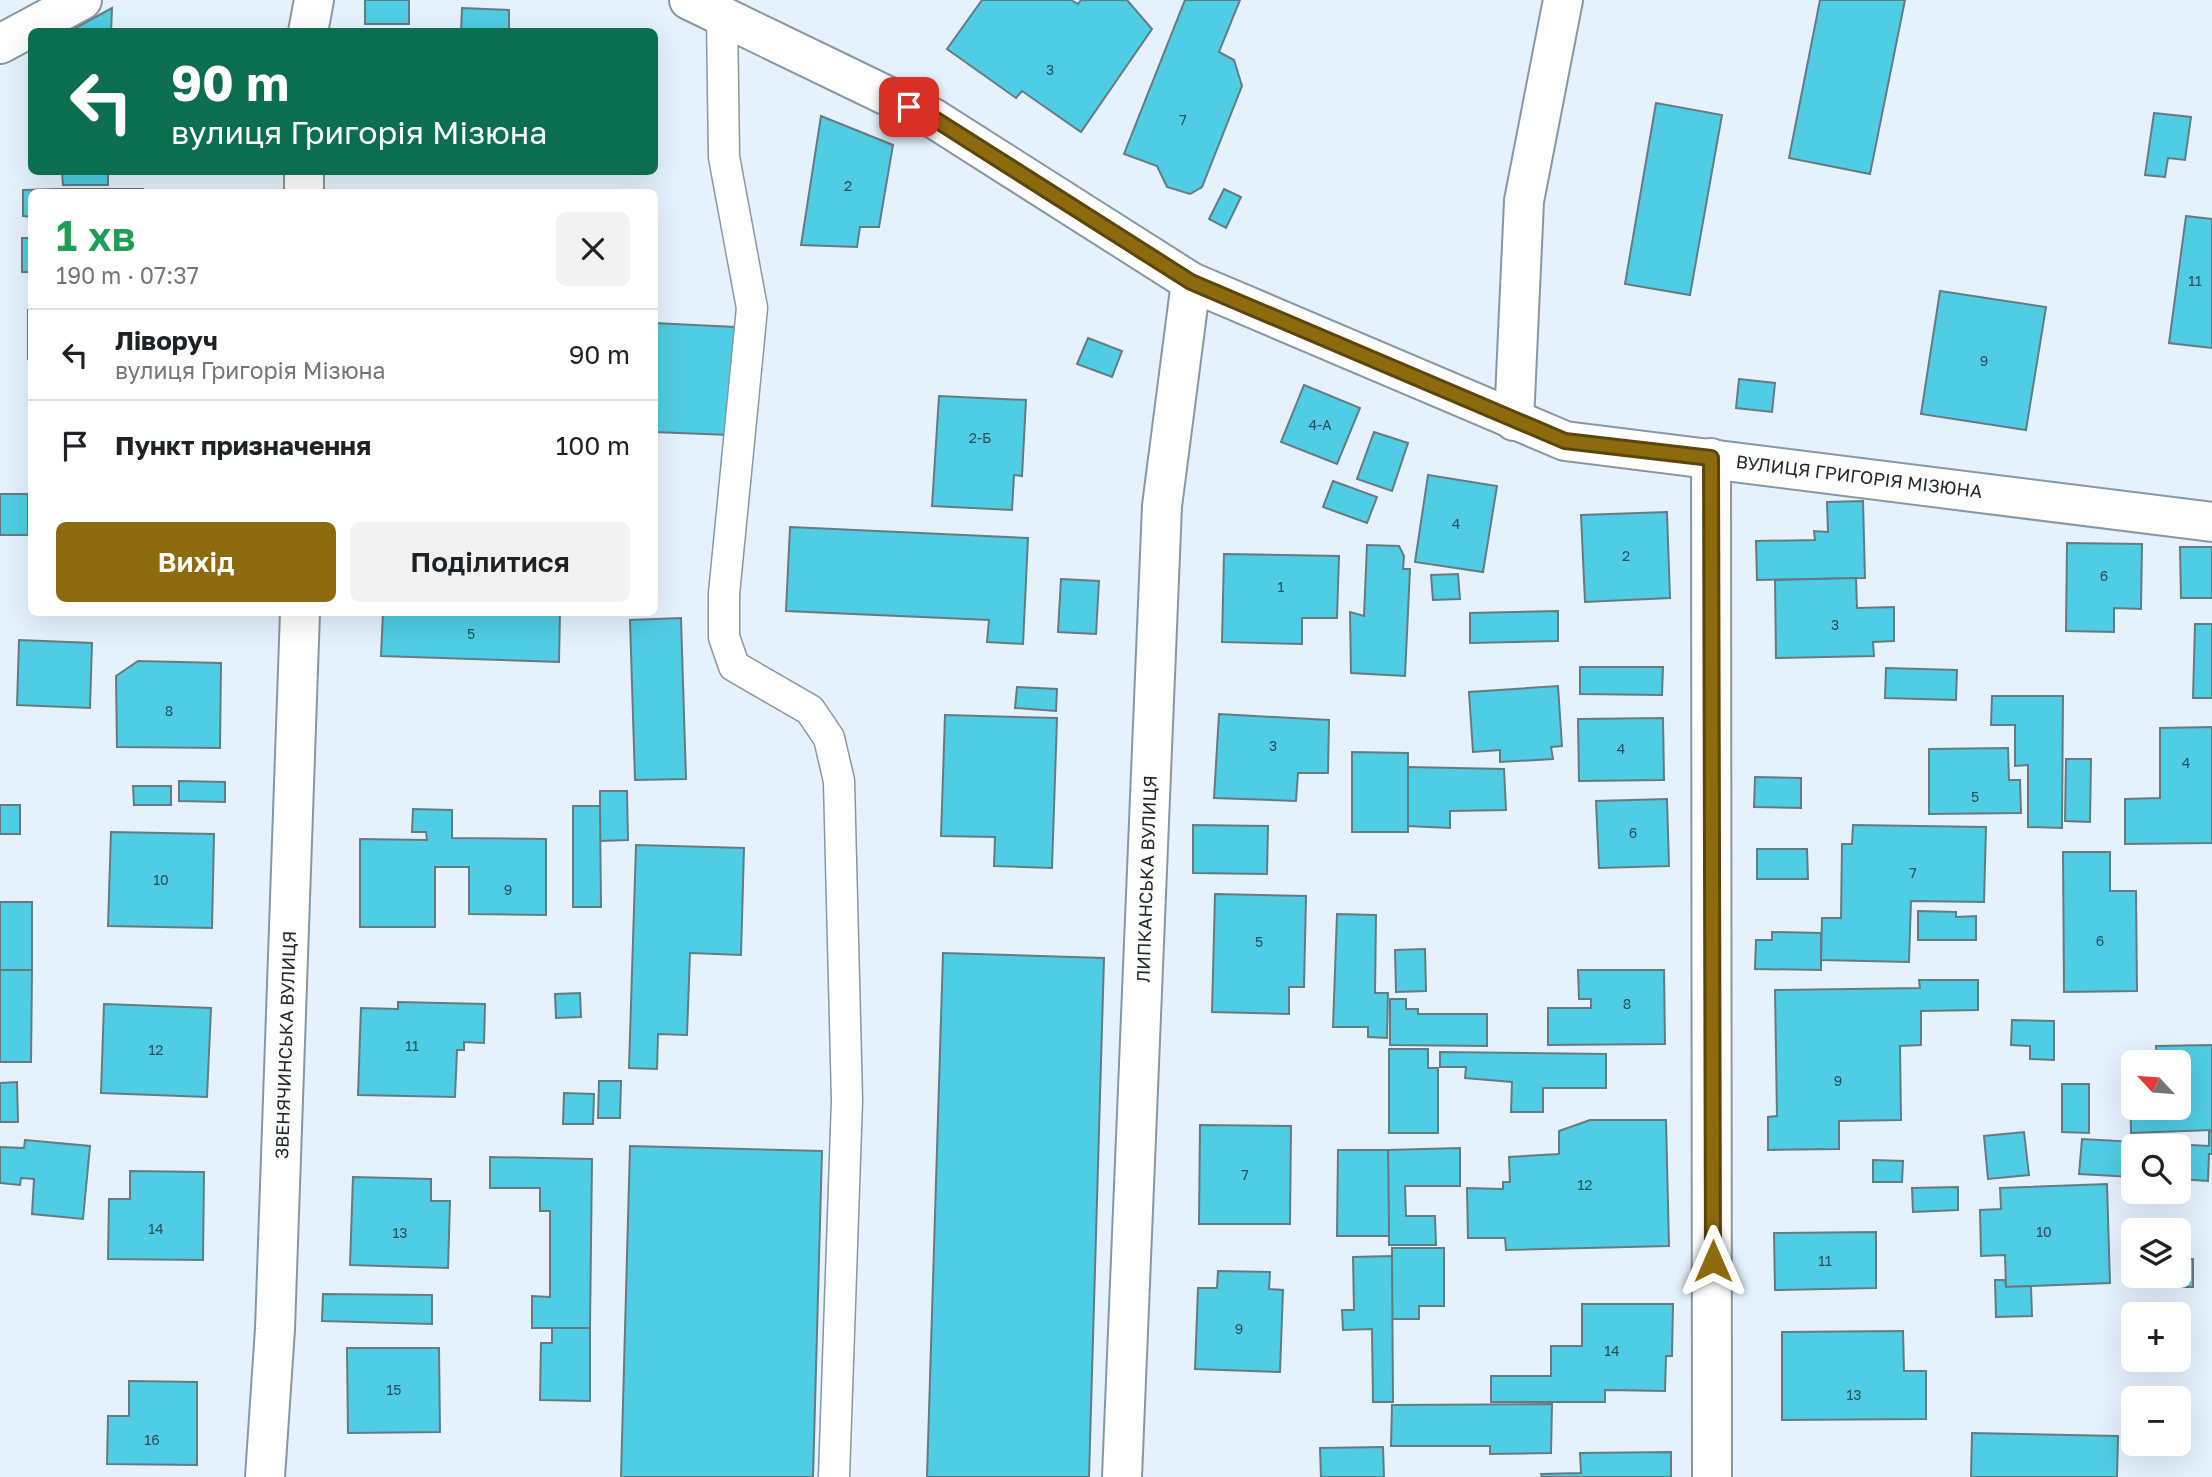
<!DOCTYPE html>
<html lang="uk">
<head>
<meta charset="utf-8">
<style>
	body { margin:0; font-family:"Golos Text",sans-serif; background:#f2f2f2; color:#202124; height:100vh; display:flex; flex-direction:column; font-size:26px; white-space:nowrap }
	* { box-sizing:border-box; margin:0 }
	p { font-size:23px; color:#757577 }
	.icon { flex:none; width:38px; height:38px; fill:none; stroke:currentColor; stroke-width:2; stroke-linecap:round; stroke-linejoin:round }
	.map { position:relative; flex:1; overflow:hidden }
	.panel { position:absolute; left:28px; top:189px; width:630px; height:427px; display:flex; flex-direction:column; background:#fff; border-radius:10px; box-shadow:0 7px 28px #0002 }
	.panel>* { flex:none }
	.banner { position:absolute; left:28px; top:28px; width:630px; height:147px; border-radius:10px; box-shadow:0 7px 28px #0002; background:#0b6e4f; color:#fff; overflow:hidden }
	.needle { width:46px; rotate:296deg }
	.tools { position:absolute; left:2121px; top:1050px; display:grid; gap:14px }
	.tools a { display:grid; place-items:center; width:70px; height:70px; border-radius:10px; background:#fff; box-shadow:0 7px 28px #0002; font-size:35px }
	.pin { position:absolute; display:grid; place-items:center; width:60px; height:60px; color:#fff; margin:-30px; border-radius:14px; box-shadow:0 4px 10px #0006 }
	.me { position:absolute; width:77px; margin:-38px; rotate:0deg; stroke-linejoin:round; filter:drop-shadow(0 0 5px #0008) }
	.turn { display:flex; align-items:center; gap:24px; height:147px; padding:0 28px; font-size:32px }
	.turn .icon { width:91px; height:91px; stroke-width:2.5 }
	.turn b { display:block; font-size:49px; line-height:60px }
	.round { display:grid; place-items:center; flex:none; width:74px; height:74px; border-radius:10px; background:#f2f2f2 }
	.headline { display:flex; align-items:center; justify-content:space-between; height:119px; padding:0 28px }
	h1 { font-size:42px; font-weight:600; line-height:52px; color:#1e9e55 }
	.button { display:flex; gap:14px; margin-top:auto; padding:14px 28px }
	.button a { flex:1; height:80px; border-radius:10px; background:#8e6a0e; color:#fff; font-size:28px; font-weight:600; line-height:80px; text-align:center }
	.button a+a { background:#f2f2f2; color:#202124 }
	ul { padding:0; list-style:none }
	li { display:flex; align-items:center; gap:21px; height:91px; padding:0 28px; border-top:2px solid #e0e0e0 }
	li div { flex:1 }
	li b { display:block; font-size:26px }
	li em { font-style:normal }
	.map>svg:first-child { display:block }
	.building { fill:#4fcde4; stroke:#667b80; stroke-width:2 }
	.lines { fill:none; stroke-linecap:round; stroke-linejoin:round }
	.lane-casing { stroke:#8897a4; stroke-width:33 }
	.street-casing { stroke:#8897a4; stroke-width:42 }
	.lane { stroke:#fff; stroke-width:30 }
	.street { stroke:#fff; stroke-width:38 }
	.route-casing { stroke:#5c4509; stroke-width:18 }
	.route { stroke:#8e6a0e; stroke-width:12 }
	.labels { text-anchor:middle; stroke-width:6; stroke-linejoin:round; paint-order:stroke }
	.number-label { font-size:14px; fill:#2c505a }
	.street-label { font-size:18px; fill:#21272c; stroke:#fdfdfd }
</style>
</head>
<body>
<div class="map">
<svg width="2212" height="1477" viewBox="0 0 2212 1477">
	<rect width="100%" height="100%" fill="#e5f2fd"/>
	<!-- building -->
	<g class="building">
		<rect x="365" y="0" width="44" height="24"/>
		<path d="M 982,0 L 1071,0 L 1078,4 L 1081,0 L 1127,0 L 1152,29 L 1081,132 L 1022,91 L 1016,98 L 947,49 Z"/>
		<path d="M 1185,0 L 1240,0 L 1219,52 L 1234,60 L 1242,86 L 1202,187 L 1190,194 L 1167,187 L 1157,166 L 1124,154 Z"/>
		<path d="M 1820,0 L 1905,0 L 1870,174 L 1789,158 Z"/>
		<path d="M 112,8 L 111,32 L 68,32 Z"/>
		<path d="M 462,8 L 509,10 L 509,32 L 461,32 Z"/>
		<path d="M 1656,103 L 1722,115 L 1690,295 L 1625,284 Z"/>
		<path d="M 2154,113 L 2191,117 L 2185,160 L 2168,158 L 2165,177 L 2145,175 Z"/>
		<path d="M 821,116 L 893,145 L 879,227 L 860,227 L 857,247 L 801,245 Z"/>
		<path d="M 62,172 L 108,172 L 108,185 L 63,185 Z"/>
		<path d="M 58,189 L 58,192 L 32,192 L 32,217 L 23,216 L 23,190 Z"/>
		<rect x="58" y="189" width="85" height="3"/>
		<path d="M 1224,189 L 1241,197 L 1226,228 L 1209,219 Z"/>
		<path d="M 2186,216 L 2212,219 L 2212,348 L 2169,343 Z"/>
		<rect x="22" y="238" width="10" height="34"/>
		<path d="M 1940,291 L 2046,307 L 2026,430 L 1921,414 Z"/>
		<rect x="28" y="310" width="4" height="49"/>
		<path d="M 654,323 L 735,327 L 729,435 L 654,432 Z"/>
		<path d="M 1088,338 L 1122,351 L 1112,377 L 1077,364 Z"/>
		<path d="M 1739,379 L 1775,383 L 1772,412 L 1736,408 Z"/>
		<path d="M 1304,385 L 1360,408 L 1337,464 L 1281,442 Z"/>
		<path d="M 939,396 L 1026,400 L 1022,476 L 1014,475 L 1012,510 L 932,506 Z"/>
		<path d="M 1374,432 L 1408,443 L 1392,491 L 1357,479 Z"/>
		<path d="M 1428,475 L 1497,486 L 1483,572 L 1415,562 Z"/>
		<path d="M 1333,481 L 1377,497 L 1367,523 L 1323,507 Z"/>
		<rect x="0" y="494" width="28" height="41"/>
		<path d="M 1863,501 L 1865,578 L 1757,580 L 1756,541 L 1815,540 L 1814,531 L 1828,532 L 1827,502 Z"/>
		<path d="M 1667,512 L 1670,598 L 1585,602 L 1581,515 Z"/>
		<path d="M 790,527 L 1028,538 L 1023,644 L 987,642 L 989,620 L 786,611 Z"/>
		<path d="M 2067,543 L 2142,544 L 2141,609 L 2114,608 L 2114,632 L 2066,631 Z"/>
		<path d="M 1367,545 L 1399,546 L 1404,556 L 1403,569 L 1410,569 L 1405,676 L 1351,673 L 1350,612 L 1364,616 Z"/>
		<path d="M 2180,547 L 2212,547 L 2212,598 L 2181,598 Z"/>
		<path d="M 1224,554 L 1339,556 L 1337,618 L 1302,618 L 1302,644 L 1222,642 Z"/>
		<path d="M 1458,574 L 1460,599 L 1433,600 L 1431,575 Z"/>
		<path d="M 1856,578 L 1857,608 L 1894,607 L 1894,641 L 1873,642 L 1874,656 L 1776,658 L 1775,580 Z"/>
		<path d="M 1061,579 L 1099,581 L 1096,634 L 1058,632 Z"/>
		<path d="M 1558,611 L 1558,641 L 1470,643 L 1470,613 Z"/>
		<path d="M 383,612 L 560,612 L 559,662 L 381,656 Z"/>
		<path d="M 681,618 L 686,779 L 635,780 L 630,620 Z"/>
		<path d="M 2195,624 L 2212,624 L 2212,698 L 2193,698 Z"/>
		<path d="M 19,640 L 92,643 L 90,708 L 17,705 Z"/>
		<path d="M 138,661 L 221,663 L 220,748 L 117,747 L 116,676 Z"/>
		<path d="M 1580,667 L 1663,667 L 1662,695 L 1580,694 Z"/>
		<path d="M 1886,668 L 1957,670 L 1956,700 L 1885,698 Z"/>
		<path d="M 1558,686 L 1562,746 L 1551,747 L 1553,759 L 1500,762 L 1500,750 L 1473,752 L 1469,692 Z"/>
		<path d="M 1017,687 L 1057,689 L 1056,711 L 1015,708 Z"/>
		<path d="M 1992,696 L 2063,696 L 2062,828 L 2028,827 L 2028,765 L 2015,766 L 2015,725 L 1991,725 Z"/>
		<path d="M 1219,714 L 1329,720 L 1328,773 L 1298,773 L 1296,801 L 1214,798 Z"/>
		<path d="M 945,715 L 1057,718 L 1052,868 L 994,866 L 995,837 L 941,836 Z"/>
		<path d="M 1663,718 L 1664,780 L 1579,781 L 1578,719 Z"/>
		<path d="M 2212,727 L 2212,843 L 2125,844 L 2125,799 L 2160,798 L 2160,728 Z"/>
		<path d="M 2008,748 L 2009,780 L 2020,780 L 2021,813 L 1929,814 L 1929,749 Z"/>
		<path d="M 1352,752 L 1408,753 L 1408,832 L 1352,832 Z"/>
		<path d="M 2066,759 L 2091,759 L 2090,822 L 2065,821 Z"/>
		<path d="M 1408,767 L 1504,769 L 1506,810 L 1450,811 L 1450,828 L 1408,826 Z"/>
		<path d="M 1755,777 L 1801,778 L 1801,808 L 1754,807 Z"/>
		<path d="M 179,781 L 225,782 L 225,802 L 179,801 Z"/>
		<path d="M 133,786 L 171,786 L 171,805 L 134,805 Z"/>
		<path d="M 600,791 L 627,791 L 628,840 L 600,841 Z"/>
		<path d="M 1667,799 L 1669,866 L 1599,868 L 1596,801 Z"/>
		<rect x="0" y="805" width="20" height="29"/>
		<path d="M 573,806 L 600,806 L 601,907 L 573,907 Z"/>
		<path d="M 413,809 L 452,810 L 452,838 L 546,839 L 546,915 L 469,914 L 469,867 L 435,867 L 435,927 L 360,927 L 360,839 L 427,840 L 426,832 L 412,832 Z"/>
		<path d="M 1193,825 L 1268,826 L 1267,874 L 1193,873 Z"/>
		<path d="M 1853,825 L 1986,827 L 1984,902 L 1911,901 L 1909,962 L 1821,960 L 1822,918 L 1841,918 L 1842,844 L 1852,844 Z"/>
		<path d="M 111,832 L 214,834 L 212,928 L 108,926 Z"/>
		<path d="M 636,845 L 744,848 L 741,955 L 690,953 L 687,1035 L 658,1034 L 657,1069 L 629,1068 Z"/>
		<path d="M 1757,849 L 1807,849 L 1808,879 L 1757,879 Z"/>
		<path d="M 2063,852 L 2110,852 L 2110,891 L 2136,891 L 2137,991 L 2064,992 Z"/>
		<path d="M 1215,894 L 1306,896 L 1304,987 L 1289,987 L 1289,1014 L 1212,1012 Z"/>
		<rect x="0" y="902" width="32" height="68"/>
		<path d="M 1918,911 L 1956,912 L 1956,917 L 1976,916 L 1976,940 L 1918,940 Z"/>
		<path d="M 1337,914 L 1376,915 L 1375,993 L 1388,993 L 1387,1038 L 1368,1037 L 1368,1027 L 1333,1027 Z"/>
		<path d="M 1772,932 L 1821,933 L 1821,970 L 1755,969 L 1756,940 L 1772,940 Z"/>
		<path d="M 1425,949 L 1426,991 L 1396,992 L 1395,950 Z"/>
		<path d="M 943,953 L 1104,958 L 1089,1477 L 927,1477 Z"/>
		<path d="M 0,970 L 32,970 L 31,1062 L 0,1062 Z"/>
		<path d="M 1578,970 L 1664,970 L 1665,1044 L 1548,1045 L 1548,1008 L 1591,1008 L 1591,999 L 1579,999 Z"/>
		<path d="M 1919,980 L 1978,980 L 1978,1010 L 1921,1011 L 1921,1045 L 1900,1046 L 1901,1120 L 1839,1121 L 1839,1149 L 1768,1150 L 1768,1117 L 1777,1116 L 1775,990 L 1920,988 Z"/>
		<path d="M 580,993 L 581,1017 L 556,1018 L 555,994 Z"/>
		<path d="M 1390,999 L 1406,999 L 1406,1009 L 1418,1009 L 1418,1014 L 1487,1014 L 1487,1046 L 1390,1045 Z"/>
		<path d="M 398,1002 L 485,1004 L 484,1043 L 464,1042 L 464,1050 L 457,1050 L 455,1097 L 358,1095 L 361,1008 L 398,1009 Z"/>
		<path d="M 104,1004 L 211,1008 L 207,1097 L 101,1093 Z"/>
		<path d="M 2012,1020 L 2054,1021 L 2054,1060 L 2030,1059 L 2030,1046 L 2011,1045 Z"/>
		<path d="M 2212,1045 L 2212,1130 L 2131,1133 L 2130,1087 L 2133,1087 L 2133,1108 L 2179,1108 L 2179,1062 L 2157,1062 L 2156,1046 Z"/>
		<path d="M 1389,1049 L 1428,1049 L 1428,1068 L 1438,1068 L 1438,1133 L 1389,1133 Z"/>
		<path d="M 1440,1052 L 1606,1054 L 1606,1088 L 1543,1088 L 1543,1112 L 1511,1112 L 1512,1082 L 1465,1078 L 1466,1067 L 1440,1067 Z"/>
		<path d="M 599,1081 L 621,1081 L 620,1118 L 598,1118 Z"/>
		<path d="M 17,1082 L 18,1122 L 0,1122 L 0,1083 Z"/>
		<path d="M 2062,1084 L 2089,1084 L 2089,1133 L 2062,1132 Z"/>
		<path d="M 564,1093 L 594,1094 L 593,1124 L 563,1124 Z"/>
		<path d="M 1590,1120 L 1666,1120 L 1669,1246 L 1506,1250 L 1505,1238 L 1468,1238 L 1467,1188 L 1503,1189 L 1503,1182 L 1510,1182 L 1509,1157 L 1559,1154 L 1559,1131 Z"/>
		<path d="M 1200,1125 L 1291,1126 L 1290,1224 L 1199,1224 Z"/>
		<path d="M 2024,1132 L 2029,1175 L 1988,1179 L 1984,1136 Z"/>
		<path d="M 2209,1132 L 2212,1132 L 2212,1154 L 2209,1154 L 2208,1181 L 2179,1179 L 2179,1146 L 2133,1146 L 2133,1177 L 2079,1174 L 2082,1139 L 2209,1146 Z"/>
		<path d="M 25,1140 L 90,1146 L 83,1219 L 32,1214 L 34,1179 L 21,1178 L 20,1185 L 0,1183 L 0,1147 L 24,1148 Z"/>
		<path d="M 630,1146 L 822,1151 L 813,1477 L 621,1477 Z"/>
		<path d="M 1460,1148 L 1460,1186 L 1405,1186 L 1406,1216 L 1435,1216 L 1436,1245 L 1389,1245 L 1388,1150 Z"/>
		<path d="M 1338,1150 L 1388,1150 L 1389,1236 L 1337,1236 Z"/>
		<path d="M 490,1157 L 592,1159 L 590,1328 L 532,1328 L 532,1296 L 550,1297 L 550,1211 L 540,1211 L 540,1188 L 490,1188 Z"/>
		<path d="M 1873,1160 L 1903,1161 L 1902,1182 L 1873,1182 Z"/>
		<path d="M 130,1171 L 204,1172 L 203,1260 L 108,1259 L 109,1199 L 130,1199 Z"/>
		<path d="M 353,1177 L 431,1179 L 431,1201 L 450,1201 L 448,1268 L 350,1265 Z"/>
		<path d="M 2107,1184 L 2110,1283 L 2006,1287 L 2005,1255 L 1981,1256 L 1980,1210 L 2001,1209 L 2000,1188 Z"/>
		<path d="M 1958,1187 L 1958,1210 L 1913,1212 L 1912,1188 Z"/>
		<path d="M 1876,1232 L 1876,1288 L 1775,1290 L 1774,1233 Z"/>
		<path d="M 1392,1248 L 1444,1248 L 1444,1306 L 1419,1306 L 1419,1319 L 1392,1319 Z"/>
		<path d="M 1392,1256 L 1393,1402 L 1373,1402 L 1372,1329 L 1343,1330 L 1342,1310 L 1354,1310 L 1353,1257 Z"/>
		<path d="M 2179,1259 L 2193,1259 L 2193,1287 L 2136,1287 L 2136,1276 L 2179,1276 Z"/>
		<path d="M 1218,1271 L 1270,1272 L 1269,1289 L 1283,1290 L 1280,1372 L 1195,1369 L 1198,1288 L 1217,1288 Z"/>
		<path d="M 1995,1280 L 2005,1280 L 2006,1287 L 2031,1286 L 2032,1316 L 1996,1317 Z"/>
		<path d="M 323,1294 L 432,1295 L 432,1324 L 322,1321 Z"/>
		<path d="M 1582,1304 L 1673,1304 L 1672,1356 L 1666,1356 L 1665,1391 L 1605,1390 L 1605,1402 L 1491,1402 L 1491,1376 L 1551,1376 L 1551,1346 L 1582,1346 Z"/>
		<path d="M 552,1328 L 590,1328 L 590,1401 L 540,1400 L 541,1343 L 552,1343 Z"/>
		<path d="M 1903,1331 L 1904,1371 L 1926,1371 L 1926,1419 L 1782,1420 L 1782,1332 Z"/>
		<path d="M 347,1348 L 439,1348 L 440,1432 L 348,1433 Z"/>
		<path d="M 129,1381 L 197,1382 L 197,1465 L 107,1464 L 108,1416 L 129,1416 Z"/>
		<path d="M 1552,1404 L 1551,1453 L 1490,1454 L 1490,1446 L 1391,1446 L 1392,1405 Z"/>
		<path d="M 1972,1433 L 2118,1436 L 2117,1477 L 1971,1477 Z"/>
		<path d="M 1383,1447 L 1384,1477 L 1321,1477 L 1320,1448 Z"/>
		<path d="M 1671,1452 L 1671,1477 L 1542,1477 L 1541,1474 L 1581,1473 L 1580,1453 Z"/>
	</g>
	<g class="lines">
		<defs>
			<path id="lane" d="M 722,18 L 724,157 L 752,308 L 724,594 L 724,637 L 734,666 L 810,710 L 829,738 L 839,781 L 847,1100 L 834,1477"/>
			<g id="street">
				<path d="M 689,0 L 933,118 L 1191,282 L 1565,441 L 2212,522"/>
				<path d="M 308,32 L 314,0"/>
				<path d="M 0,44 L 82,0"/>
				<path d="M 304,192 L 304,172"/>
				<path d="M 1514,421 L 1524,201 L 1563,0"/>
				<path d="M 1711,458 L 1712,1477"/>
				<path d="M 265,1477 L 275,1329 L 300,612"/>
				<path d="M 1122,1477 L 1162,506 L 1191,282"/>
			</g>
		</defs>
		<!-- lane casing -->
		<use href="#lane" class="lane-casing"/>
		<!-- street casing -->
		<use href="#street" class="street-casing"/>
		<!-- lane -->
		<use href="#lane" class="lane"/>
		<!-- street -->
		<use href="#street" class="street"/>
	</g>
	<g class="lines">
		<defs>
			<path id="route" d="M 909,107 L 933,118 L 1191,282 L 1565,441 L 1711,458 L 1713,1261"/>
		</defs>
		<!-- route casing -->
		<use href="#route" class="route-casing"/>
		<!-- route -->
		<use href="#route" class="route"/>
	</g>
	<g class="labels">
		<!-- number labels -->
		<g class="number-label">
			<text x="1050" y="75">3</text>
			<text x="1183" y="125">7</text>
			<text x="848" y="191">2</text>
			<text x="2195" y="286">11</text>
			<text x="1984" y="366">9</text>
			<text x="1320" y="430">4-А</text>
			<text x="980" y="443">2-Б</text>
			<text x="1456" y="529">4</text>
			<text x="1626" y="561">2</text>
			<text x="2104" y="581">6</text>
			<text x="1281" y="592">1</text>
			<text x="1835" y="630">3</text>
			<text x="471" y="639">5</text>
			<text x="169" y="716">8</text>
			<text x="1273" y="751">3</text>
			<text x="1621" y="754">4</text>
			<text x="2186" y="768">4</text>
			<text x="1975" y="802">5</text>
			<text x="1633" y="838">6</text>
			<text x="1913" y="878">7</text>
			<text x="161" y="885">10</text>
			<text x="508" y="895">9</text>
			<text x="2100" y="946">6</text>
			<text x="1259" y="947">5</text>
			<text x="1627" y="1009">8</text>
			<text x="412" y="1051">11</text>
			<text x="156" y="1055">12</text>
			<text x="1838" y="1086">9</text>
			<text x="1245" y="1180">7</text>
			<text x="1585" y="1190">12</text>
			<text x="156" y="1234">14</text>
			<text x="2044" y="1237">10</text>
			<text x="400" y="1238">13</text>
			<text x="1825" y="1266">11</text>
			<text x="1239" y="1334">9</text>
			<text x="1612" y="1356">14</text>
			<text x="394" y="1395">15</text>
			<text x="1854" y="1400">13</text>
			<text x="152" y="1445">16</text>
		</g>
		<!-- street labels -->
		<g class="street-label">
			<text transform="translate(1859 477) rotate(7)" y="6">ВУЛИЦЯ ГРИГОРІЯ МІЗЮНА</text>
			<text transform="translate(1147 879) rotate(-88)" y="6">ЛИПКАНСЬКА ВУЛИЦЯ</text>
			<text transform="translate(286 1045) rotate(-88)" y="6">ЗВЕНЯЧИНСЬКА ВУЛИЦЯ</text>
		</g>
	</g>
</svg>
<div class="tools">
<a><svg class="needle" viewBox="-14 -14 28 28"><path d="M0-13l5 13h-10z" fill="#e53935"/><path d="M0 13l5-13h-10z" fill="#757577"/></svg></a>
<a><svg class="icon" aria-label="search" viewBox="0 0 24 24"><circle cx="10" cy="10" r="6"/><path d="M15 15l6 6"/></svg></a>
<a><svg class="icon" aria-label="layers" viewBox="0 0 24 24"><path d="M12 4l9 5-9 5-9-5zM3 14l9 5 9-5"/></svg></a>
<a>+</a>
<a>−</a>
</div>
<div class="pin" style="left:909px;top:107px;background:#d93025"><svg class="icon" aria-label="arrive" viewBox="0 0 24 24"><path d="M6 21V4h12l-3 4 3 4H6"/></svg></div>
<svg class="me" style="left:1713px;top:1261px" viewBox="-20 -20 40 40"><path d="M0-17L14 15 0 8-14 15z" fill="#8e6a0e" stroke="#fff" stroke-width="4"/></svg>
<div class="banner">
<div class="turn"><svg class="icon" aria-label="left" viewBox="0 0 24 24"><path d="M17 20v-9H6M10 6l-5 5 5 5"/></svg><div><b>90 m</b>вулиця Григорія Мізюна</div></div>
</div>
<section class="panel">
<div class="headline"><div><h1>1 хв</h1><p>190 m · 07:37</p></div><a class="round"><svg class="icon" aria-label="close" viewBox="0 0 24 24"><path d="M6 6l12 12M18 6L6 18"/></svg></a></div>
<ul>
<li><svg class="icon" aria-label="left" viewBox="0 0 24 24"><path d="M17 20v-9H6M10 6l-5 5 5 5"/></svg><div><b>Ліворуч</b><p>вулиця Григорія Мізюна</p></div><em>90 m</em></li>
<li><svg class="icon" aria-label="arrive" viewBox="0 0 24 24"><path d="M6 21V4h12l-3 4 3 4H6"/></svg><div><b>Пункт призначення</b></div><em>100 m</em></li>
</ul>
<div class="button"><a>Вихід</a><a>Поділитися</a></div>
</section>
</div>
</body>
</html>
